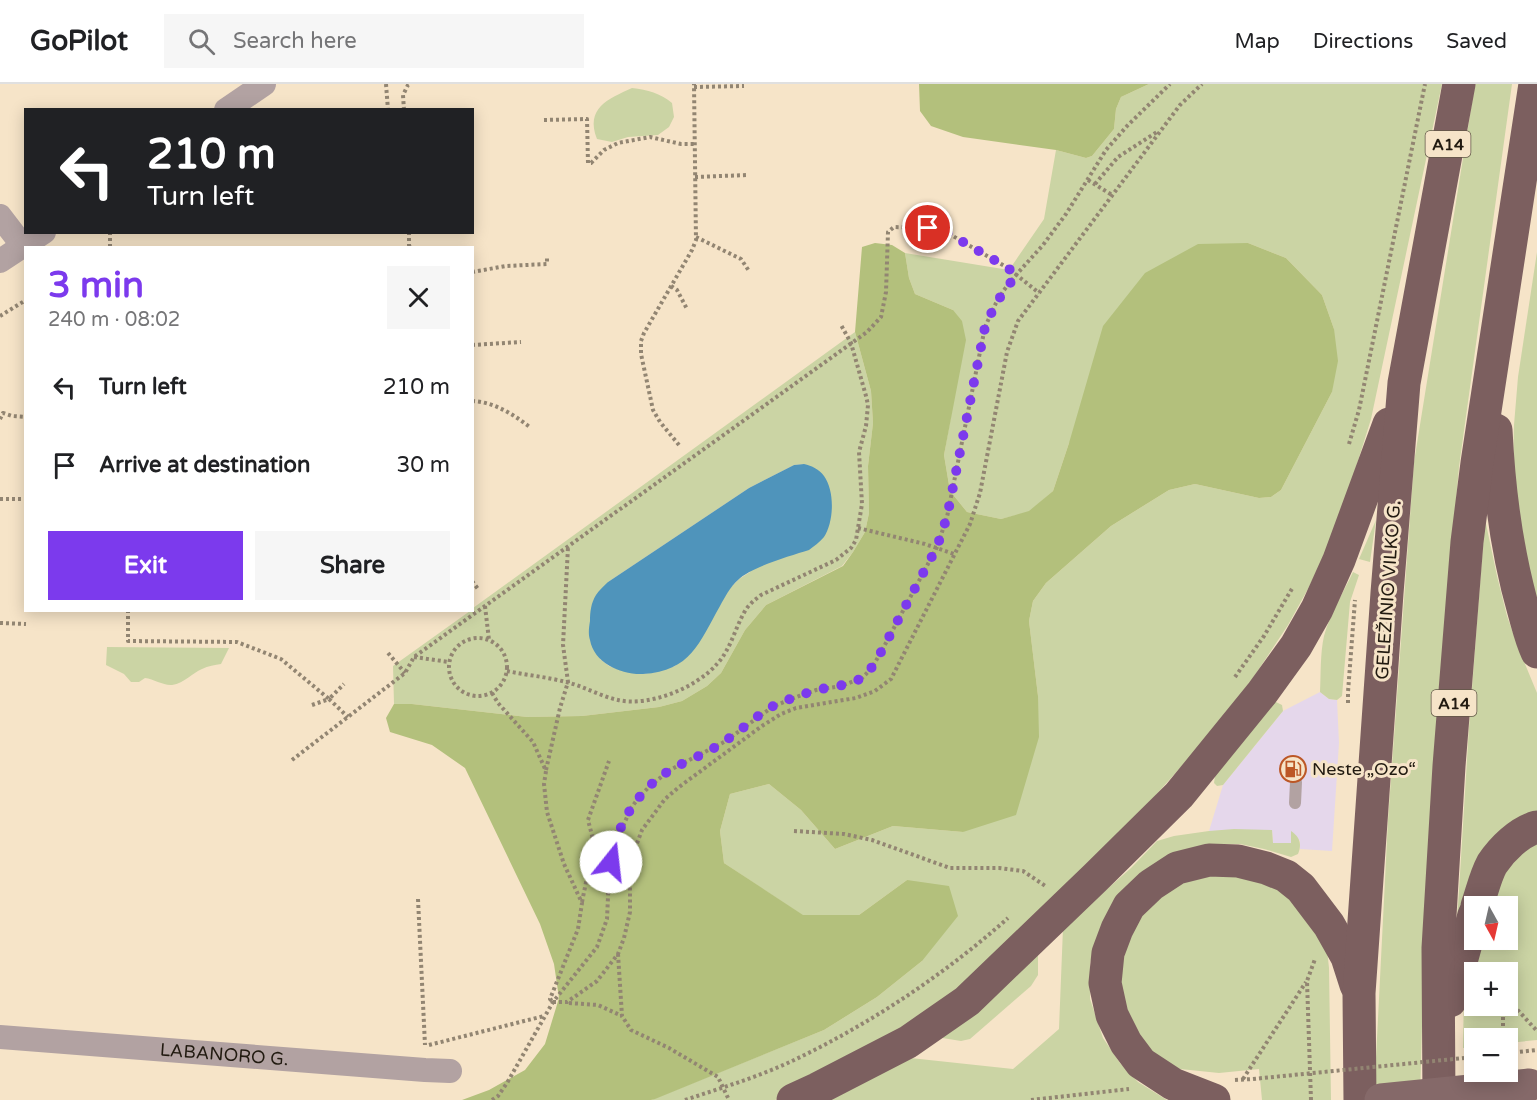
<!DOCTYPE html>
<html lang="en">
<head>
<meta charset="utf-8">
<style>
	body { margin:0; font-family:"Varela Round",sans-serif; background:#f6f6f6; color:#202124; height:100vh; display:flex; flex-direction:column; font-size:22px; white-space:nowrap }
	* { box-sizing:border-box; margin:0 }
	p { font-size:20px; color:#757577 }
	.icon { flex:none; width:33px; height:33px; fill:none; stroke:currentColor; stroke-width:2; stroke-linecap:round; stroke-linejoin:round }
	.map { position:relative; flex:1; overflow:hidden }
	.details { position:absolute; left:24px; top:162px; width:450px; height:366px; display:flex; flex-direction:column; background:#fff; border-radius:0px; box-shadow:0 3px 15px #0003 }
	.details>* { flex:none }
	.guide { position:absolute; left:24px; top:24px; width:450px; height:126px; border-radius:0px; box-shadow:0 3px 15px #0003; background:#202124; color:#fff; overflow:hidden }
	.needle { width:39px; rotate:172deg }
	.tools { position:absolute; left:1464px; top:812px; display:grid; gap:12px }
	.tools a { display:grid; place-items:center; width:54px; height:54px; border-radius:0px; background:#fff; box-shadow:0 3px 15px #0003; font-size:30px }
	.pin { position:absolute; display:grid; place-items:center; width:51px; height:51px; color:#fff; margin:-26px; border:3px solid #fff; border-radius:50%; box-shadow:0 2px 6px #0007 }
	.me { position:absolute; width:66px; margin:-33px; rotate:16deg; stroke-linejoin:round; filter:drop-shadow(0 0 4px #0008) }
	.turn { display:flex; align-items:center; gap:21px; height:126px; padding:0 24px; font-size:27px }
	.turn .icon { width:78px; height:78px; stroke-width:2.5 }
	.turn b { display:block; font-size:42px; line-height:51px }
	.round { display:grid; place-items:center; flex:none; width:63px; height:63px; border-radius:0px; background:#f6f6f6 }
	.headline { display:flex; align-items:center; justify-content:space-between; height:102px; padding:0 24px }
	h1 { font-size:36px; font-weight:700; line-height:45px; color:#7c3aed }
	.cta { display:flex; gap:12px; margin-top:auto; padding:12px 24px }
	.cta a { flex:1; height:69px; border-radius:0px; background:#7c3aed; color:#fff; font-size:24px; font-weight:700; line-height:69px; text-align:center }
	.cta a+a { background:#f6f6f6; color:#202124 }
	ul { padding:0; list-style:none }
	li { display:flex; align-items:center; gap:18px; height:78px; padding:0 24px }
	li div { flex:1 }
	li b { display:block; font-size:22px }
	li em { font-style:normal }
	header { display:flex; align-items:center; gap:36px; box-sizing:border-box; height:84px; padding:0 30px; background:#fff; border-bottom:2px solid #e0e0e0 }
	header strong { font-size:28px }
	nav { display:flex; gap:33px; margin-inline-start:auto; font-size:21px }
	.search { width:420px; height:54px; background:#f6f6f6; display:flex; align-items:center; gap:15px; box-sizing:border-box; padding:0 21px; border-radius:0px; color:#757577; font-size:22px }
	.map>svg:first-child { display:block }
	.commercial { fill:#e5d7eb }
	.green { fill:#cbd4a4; fill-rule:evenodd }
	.forest { fill:#b3c07c }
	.water { fill:#4f94bb }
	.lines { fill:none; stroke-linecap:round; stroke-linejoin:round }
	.path { stroke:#928572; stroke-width:4; stroke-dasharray:3 3; stroke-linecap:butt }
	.service { stroke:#b2a2a2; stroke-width:12 }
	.minor { stroke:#b2a2a2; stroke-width:24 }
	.trunk { stroke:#7c5f5f; stroke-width:33 }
	.path-bridge { stroke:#928572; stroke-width:4; stroke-dasharray:3 3; stroke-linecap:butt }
	.primary-bridge { stroke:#856969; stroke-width:33 }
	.route { stroke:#7c3aed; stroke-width:10; stroke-dasharray:0 18 }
	.labels { text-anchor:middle; stroke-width:6; stroke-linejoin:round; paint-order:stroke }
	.shield { fill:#f6e4c8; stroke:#615747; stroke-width:1.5 }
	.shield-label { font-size:16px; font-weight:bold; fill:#211a10 }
	.street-label { font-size:18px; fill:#211a10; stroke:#f6e4c8 }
	.poi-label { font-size:18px; fill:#211a10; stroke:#f6e4c8; text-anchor:start }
</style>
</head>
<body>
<header>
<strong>GoPilot</strong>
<div class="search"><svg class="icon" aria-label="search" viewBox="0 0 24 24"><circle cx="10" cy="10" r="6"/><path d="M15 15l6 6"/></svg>Search here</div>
<nav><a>Map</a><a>Directions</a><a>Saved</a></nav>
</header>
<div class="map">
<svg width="1537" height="1016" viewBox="0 0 1537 1016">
	<rect width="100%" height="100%" fill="#f6e4c8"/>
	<!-- commercial -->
	<path class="commercial" d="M 1320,608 L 1329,615 L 1337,616 L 1339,659 L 1332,767 L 1300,765 L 1300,757 L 1291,748 L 1291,759 L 1273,759 L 1272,746 L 1209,747 L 1223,701 L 1283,627 Z"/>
	<!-- green -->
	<g class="green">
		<path d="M 1149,0 L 1442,0 L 1371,335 L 1352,396 L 1333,452 L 1309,503 L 1288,541 L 1253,594 L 1205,656 L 1154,713 L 953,912 L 810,1001 L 775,1016 L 651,1016 L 824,946 L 877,913 L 922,877 L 907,796 L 859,831 L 802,831 L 724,779 L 720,747 L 730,710 L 769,700 L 801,726 L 835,765 L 893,742 L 963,748 L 1038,612 L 1029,537 L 1033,517 L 1046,499 L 1111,442 L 1169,406 L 1195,400 L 1259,414 L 1271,413 L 1281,406 L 1332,308 L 1334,245 L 1322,211 L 1286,174 L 1248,159 L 1069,359 L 1053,407 L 1029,428 L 1001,435 L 967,428 L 950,407 L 944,371 L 951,332 L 953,226 L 915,210 L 909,194 L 905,169 L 1009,186 L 1044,135 L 1056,66 L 1086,74 L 1092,72 L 1114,45 L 1116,25 L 1121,13 Z"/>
		<path d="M 1475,0 L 1512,0 L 1459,383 L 1440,601 L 1425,831 L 1420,1016 L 1376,1016 L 1376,974 L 1388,736 L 1414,378 Z"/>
		<path d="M 632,4 C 648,6 660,9 672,19 L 674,33 L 669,43 L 658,51 L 628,53 L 612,58 L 597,55 C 585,24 608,15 632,4 Z"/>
		<path d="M 1537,168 L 1537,524 L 1528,490 L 1513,383 L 1514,341 L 1518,293 Z"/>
		<path d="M 855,248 L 871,307 L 873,339 L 868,382 L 869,429 L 865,448 L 853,468 L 842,482 L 766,521 L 745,546 L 721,589 L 707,602 L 682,617 L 659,623 L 582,632 L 527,633 L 412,620 L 394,620 L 393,582 L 470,527 L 472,526 L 473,524 ZM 804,380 L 750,488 L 739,495 L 731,503 L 675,582 L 655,588 L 643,590 L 623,587 L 609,582 L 600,575 L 608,498 L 749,404 L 794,381 Z"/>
		<path d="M 1485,435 L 1497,492 L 1507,532 L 1518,563 L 1537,609 L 1537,728 L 1456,855 L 1469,643 Z"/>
		<path d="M 1376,436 L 1370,478 L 1359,475 Z"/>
		<path d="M 1353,488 L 1359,491 L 1350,518 L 1342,612 L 1337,616 L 1329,615 L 1320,608 C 1321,590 1320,570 1324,552 C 1330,530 1343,509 1353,488 Z"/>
		<path d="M 107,563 L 229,564 L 221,580 C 215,581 208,582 202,585 C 192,589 185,599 172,601 C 164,602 154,595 145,594 L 139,598 L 131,598 L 124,590 L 106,581 Z"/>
		<path d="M 1276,618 L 1282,621 L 1283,627 L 1223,701 L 1217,702 L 1214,699 L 1215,692 L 1271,620 Z"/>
		<path d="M 1234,745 L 1272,746 L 1273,759 L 1291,759 L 1291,747 C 1300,753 1302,760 1298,770 L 1291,773 L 1264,765 L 1240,760 L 1224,760 L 1100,845 L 1090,879 L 1090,915 L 1103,954 L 1120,979 L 1138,998 L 1167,1016 L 819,1016 L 901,973 L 1013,985 L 1059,945 L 1063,844 L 1131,784 L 1157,757 L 1174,752 L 1209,747 Z"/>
		<path d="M 1537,755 L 1537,956 L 1508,959 L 1508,954 L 1474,954 L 1474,963 L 1463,964 L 1464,906 L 1478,855 L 1508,855 L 1508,822 L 1490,822 L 1505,782 ZM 1474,888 L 1508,888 L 1508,921 L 1474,921 Z"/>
		<path d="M 1234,790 L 1284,805 L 1327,865 L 1329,884 L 1331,1016 L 1262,1016 L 1259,985 L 1219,989 L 1180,985 L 1157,975 L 1135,947 L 1120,909 L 1123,877 L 1131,846 L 1150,820 L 1181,799 L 1206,791 Z"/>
		<path d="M 1038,868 L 1038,891 L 1031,902 L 970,955 L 961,957 L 930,952 Z"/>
	</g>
	<!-- forest -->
	<g class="forest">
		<path d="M 919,0 L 1149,0 L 1121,13 L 1116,25 L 1114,45 L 1092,72 L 1086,74 L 1056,66 L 963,53 L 931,42 L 920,27 Z"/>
		<path d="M 875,159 L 892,161 L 905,169 L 909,194 L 915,210 L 953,226 L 962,237 L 966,256 L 944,371 L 950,407 L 967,428 L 1001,435 L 1029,427 L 1053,407 L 1069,359 L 1103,242 L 1145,189 L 1198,160 L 1248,159 L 1286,174 L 1322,211 L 1334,245 L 1338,277 L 1332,308 L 1281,406 L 1271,413 L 1259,414 L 1195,400 L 1169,406 L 1111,442 L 1046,499 L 1033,517 L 1029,537 L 1038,612 L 1039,653 L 1016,731 L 963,748 L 893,742 L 835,765 L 801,726 L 769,700 L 730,710 L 720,747 L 724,779 L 803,831 L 859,831 L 907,796 L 949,802 L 958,832 L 922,877 L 877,913 L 824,946 L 655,1015 L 651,1016 L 462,1016 L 489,1006 L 525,986 L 545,960 L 559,914 L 554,880 L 540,840 L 465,684 L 432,661 L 390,648 L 386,634 L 394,620 L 412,620 L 527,633 L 582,632 L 659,623 L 682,617 L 707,602 L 721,589 L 745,546 L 766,521 L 843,482 L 853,468 L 865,448 L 869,429 L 868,382 L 873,339 L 871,307 L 855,248 L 862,163 Z"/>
	</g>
	<!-- water -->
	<path class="water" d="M 804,380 C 812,382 819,385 824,392 C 835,407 834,438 824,453 C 820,458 814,462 809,466 C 790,472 751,483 738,496 C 730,503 725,513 720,522 C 699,559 691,587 643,590 C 621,591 594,579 590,556 C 588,550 589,543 590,537 C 590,528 591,519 596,511 C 599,506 604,502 608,498 L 749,404 L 794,381 Z"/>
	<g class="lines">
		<!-- path -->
		<g class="path">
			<path d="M 386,0 L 388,26"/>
			<path d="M 694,3 L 744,2"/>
			<path d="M 404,26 L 403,11 L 408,1 L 410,0"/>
			<path d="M 544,36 L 587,35 L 588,79 L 591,79 L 604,66 L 618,59 L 650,53 L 681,60 L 695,60"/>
			<path d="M 695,93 L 748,91"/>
			<path d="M 1088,96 L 1112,111"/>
			<path d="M 1095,100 L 1118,73 L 1157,48"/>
			<path d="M 110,148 L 110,164"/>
			<path d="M 409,148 L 409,161 L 410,164"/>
			<path d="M 696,153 L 741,175 L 749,187"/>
			<path d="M 472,188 L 506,182 L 547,180 L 547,173"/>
			<path d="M 671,202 L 677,206 L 687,225"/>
			<path d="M 0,232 L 26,216"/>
			<path d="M 472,261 L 521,258"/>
			<path d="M 472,317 C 495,318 514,331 531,344"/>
			<path d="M 0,335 L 3,329 L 12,332 L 26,333"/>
			<path d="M 1349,360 L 1359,326 L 1425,0"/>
			<path d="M 679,361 L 660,338 L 653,326 L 641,270 L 641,257 L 644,249 L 692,166 L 696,156 L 694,0"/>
			<path d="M 0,415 L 26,415"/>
			<path d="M 858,444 L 925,460 L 954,470"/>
			<path d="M 472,497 L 478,505"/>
			<path d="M 485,522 L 489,556"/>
			<path d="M 128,526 L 128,557 L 237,558 L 281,575 L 329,615 L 344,600"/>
			<path d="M 0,539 L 26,540"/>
			<circle cx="478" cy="583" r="29"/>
			<path d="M 388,569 L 405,589"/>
			<path d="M 414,573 L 449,578"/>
			<path d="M 507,587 C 526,591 547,593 566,598 C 583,602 600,612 618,616 C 649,623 696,604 717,580 C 731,565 735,544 745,527 C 749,520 755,516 761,511 L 836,476 L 851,464 L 856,456 L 862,420 L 859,368 L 866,342 L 868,321 L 866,312 L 851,259 L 841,241"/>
			<path d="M 1235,593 L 1264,552 L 1293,503"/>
			<path d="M 492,609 L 498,619 L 533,658 L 546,687 L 544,700 L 547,728 L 564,780 L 582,819 L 578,845 L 550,915 L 553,918"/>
			<path d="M 1348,619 L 1348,608 L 1355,516"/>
			<path d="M 312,621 L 329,615 L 348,633"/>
			<path d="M 292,676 L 405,589 L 414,573 L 867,248 L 881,233 L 886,208 L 888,148 L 894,143 L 928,144 L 946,148 L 1008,184 L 1039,209"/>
			<path d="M 546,686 L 560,624 L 568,598 L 563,561 L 568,463"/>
			<path d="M 794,747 L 844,750 L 872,756 L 950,784 L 999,784 L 1023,787 L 1047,803"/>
			<path d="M 418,815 L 425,961"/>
			<path d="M 582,818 L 594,759 L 588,736 L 609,677"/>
			<path d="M 618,870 L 622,932 L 631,946 L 669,964 L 718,993 L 729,1016"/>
			<path d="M 553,918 L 567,918 L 597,897 L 618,870 L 624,854 L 630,828 L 630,796 L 636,762 L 642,746 L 665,715 L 679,703 L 762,642 L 781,630 L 796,624 L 856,614 L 875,607 L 891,595 L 970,440 L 980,409 L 1007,268 L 1018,237 L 1180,21 L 1202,0"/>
			<path d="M 569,919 L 598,921 L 622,932"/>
			<path d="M 1503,954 L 1503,932 L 1514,922 L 1537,947"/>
			<path d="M 429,961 L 544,932"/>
			<path d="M 1508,969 L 1537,966"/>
			<path d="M 1243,995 L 1306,898"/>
			<path d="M 1235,996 L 1253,995"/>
			<path d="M 492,1016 L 498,1012 L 507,999 L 553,918 L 597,863 L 607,835 L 609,791 L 613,765 L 631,724 L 640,712 L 650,702 L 670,686 L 724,658 L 774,622 L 799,612 L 816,606 L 841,602 L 862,594 L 871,585 L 880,570 L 937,463 L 947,433 L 985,243 L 996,219 L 1004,206 L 1016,191 L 1043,161 L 1066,130 L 1106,66 L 1127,42 L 1170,0"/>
			<path d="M 685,1016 C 721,1004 758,993 792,977 C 870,940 944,891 1008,834"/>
			<path d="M 1031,1016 L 1129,1005"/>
			<path d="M 1311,1016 L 1307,897 L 1315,875"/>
		</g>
		<!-- service -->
		<path class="service" d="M 1295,719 L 1296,698"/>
		<!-- minor -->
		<g class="minor">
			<path d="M 226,26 L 264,0"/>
			<path d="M 0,132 L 23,162"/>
			<path d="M 0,177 L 44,148"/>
			<path id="s1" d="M 0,953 L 425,986 L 450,987"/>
		</g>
		<!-- trunk -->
		<g class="trunk">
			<path d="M 1496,346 C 1499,408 1507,469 1524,528 C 1528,542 1531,555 1537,568"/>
			<path d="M 1477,822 C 1482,808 1485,793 1492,780 C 1502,765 1519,748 1537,743"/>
			<path d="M 1450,917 L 1474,831"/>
			<path d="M 793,1016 L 817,1005 L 908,958 L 967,917 L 1096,793 L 1179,711 L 1262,609 L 1296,562 L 1317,525 L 1339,476 L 1389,340"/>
			<path d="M 1214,1016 L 1173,1000 L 1141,979 L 1126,959 L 1112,931 L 1105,899 L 1108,869 L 1117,845 L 1129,822 L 1151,801 L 1177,784 L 1209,776 L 1238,777 L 1266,784 L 1286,792 L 1301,804 L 1329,841 L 1347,873 L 1356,901"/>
			<path d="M 1360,1016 L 1359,909 L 1387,509 L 1404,299 L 1459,0"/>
			<path d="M 1439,1016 L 1438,864 L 1449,682 L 1467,458 L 1477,379 L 1535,0"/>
		</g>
		<!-- path-bridge -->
		<path class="path-bridge" d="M 1253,995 L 1474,973"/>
		<!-- primary-bridge -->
		<path class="primary-bridge" d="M 1381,1016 L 1529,1001"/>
	</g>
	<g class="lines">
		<!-- route -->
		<path class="route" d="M 611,778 C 616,741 639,704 672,685 C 689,676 708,669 725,657 C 741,647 760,628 777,620 C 790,615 803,610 816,606 C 831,603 846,602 860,595 C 869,589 875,579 880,570 L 937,463 L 947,433 L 985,243 L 996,219 L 1016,191 L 1008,184 L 946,148 L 928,144"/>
	</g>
	<!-- icons -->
	<defs>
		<symbol id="fuel-ring" viewBox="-11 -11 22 22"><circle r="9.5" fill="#f6e4c8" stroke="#bc5726" stroke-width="1.5"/><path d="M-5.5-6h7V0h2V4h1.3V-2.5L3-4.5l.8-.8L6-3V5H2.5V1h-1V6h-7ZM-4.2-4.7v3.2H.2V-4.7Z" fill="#bc5726"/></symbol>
	</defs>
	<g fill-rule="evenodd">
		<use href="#fuel-ring" x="1278" y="670" width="30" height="30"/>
	</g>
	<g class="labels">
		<!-- shield labels -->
		<g class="shield">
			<rect x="1425.5" y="47" width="45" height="26" rx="4.5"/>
			<rect x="1431.5" y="606" width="45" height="26" rx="4.5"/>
		</g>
		<g class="shield-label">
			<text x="1448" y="66">A14</text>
			<text x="1454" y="625">A14</text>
		</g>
		<!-- street labels -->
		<g class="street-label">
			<text transform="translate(1388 506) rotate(-86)" y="6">GELEŽINIO VILKO G.</text>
			<text dy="6" stroke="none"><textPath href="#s1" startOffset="225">LABANORO G.</textPath></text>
		</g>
		<!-- poi labels -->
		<g class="poi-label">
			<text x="1312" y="691">Neste „Ozo“</text>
		</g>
	</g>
</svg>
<div class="tools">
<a><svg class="needle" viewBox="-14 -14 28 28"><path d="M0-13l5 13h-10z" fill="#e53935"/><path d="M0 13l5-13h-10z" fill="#757577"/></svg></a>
<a>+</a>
<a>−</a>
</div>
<div class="pin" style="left:928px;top:144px;background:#d93025"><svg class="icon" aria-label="arrive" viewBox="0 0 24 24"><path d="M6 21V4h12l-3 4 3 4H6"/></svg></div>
<svg class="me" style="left:611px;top:778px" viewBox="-20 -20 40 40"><circle r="19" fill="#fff"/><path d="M0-13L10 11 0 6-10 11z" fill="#7c3aed"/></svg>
<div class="guide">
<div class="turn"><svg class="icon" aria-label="left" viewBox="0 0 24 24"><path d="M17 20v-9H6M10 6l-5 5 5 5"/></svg><div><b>210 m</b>Turn left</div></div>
</div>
<section class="details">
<div class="headline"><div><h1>3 min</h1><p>240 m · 08:02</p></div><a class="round"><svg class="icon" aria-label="close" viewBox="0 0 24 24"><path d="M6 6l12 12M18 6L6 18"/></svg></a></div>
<ul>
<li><svg class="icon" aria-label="left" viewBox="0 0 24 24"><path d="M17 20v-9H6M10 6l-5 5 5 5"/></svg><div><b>Turn left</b></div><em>210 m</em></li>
<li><svg class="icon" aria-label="arrive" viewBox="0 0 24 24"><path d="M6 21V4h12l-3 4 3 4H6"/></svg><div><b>Arrive at destination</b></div><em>30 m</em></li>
</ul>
<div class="cta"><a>Exit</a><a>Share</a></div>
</section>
</div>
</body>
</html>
